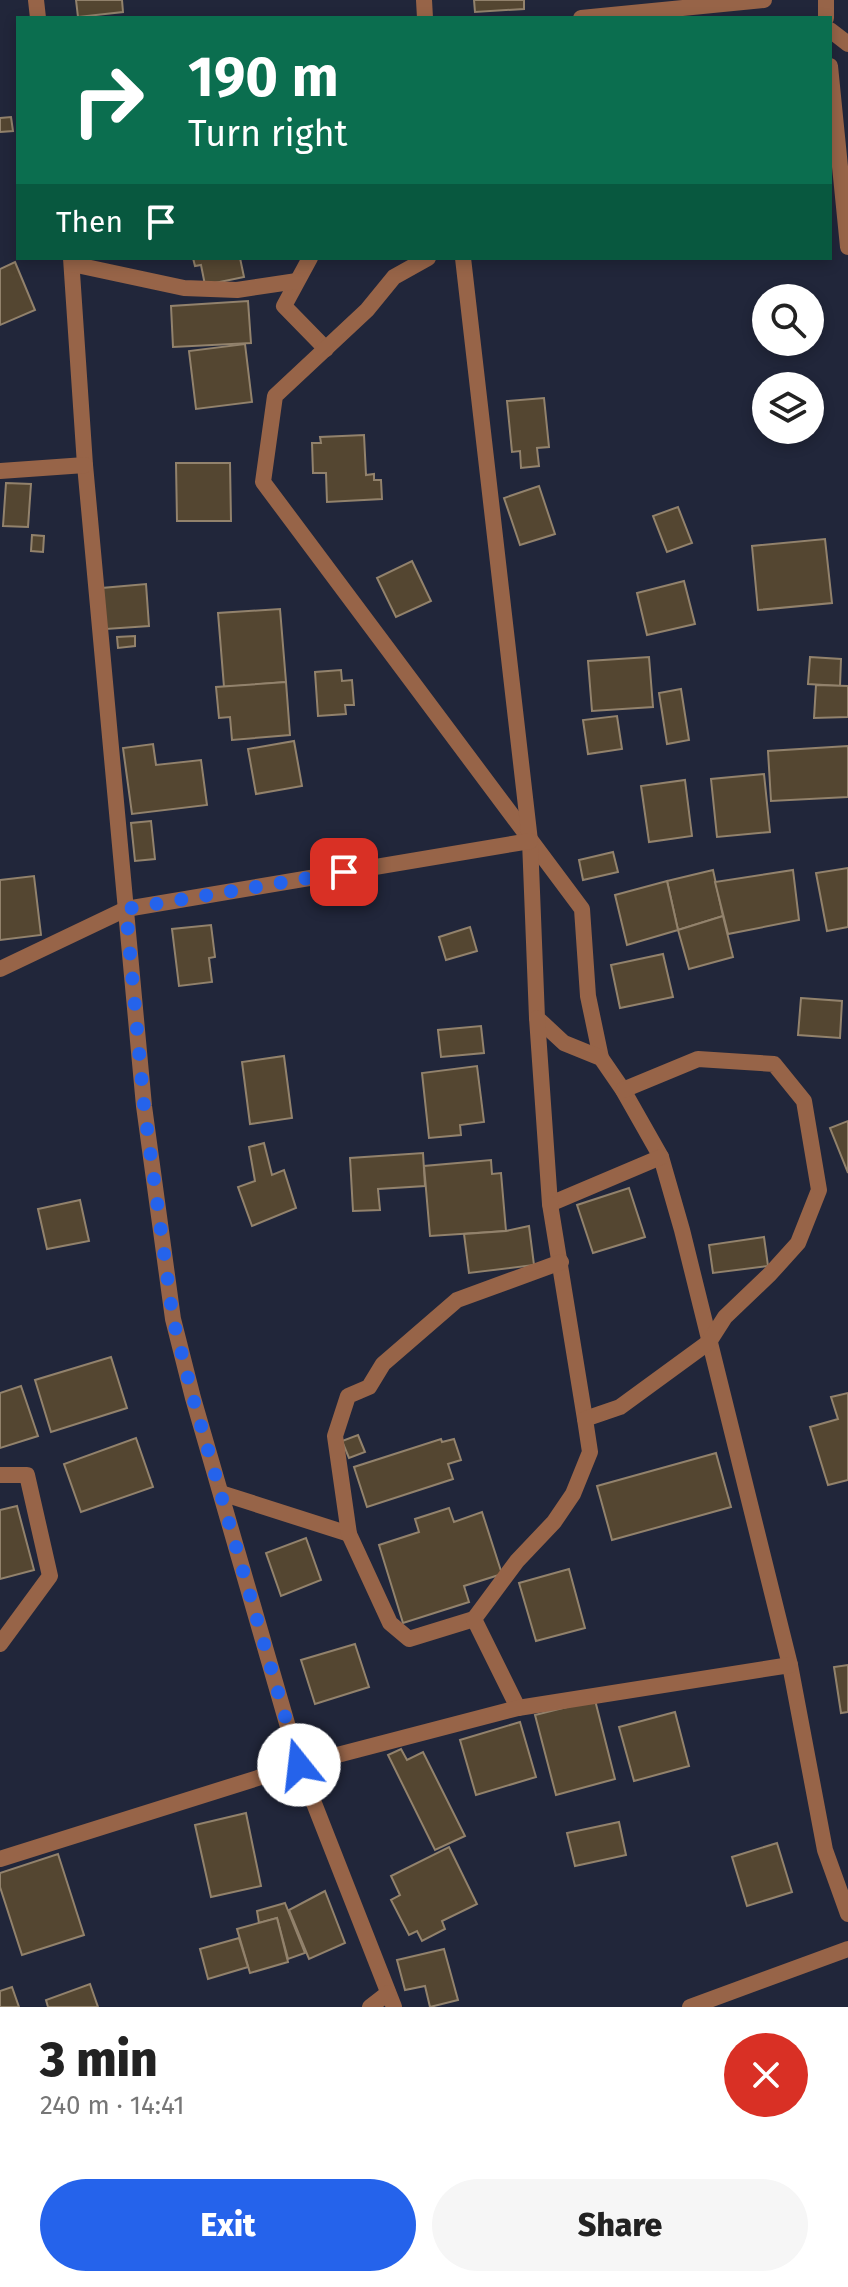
<!DOCTYPE html>
<html lang="en">
<head>
<meta charset="utf-8">
<style>
	body { margin:0; font-family:"Fira Sans",sans-serif; background:#f6f6f6; color:#222; height:100vh; display:flex; flex-direction:column; font-size:30px; white-space:nowrap }
	* { box-sizing:border-box; margin:0 }
	p { font-size:26px; color:#767676 }
	.icon { flex:none; width:44px; height:44px; fill:none; stroke:currentColor; stroke-width:2; stroke-linecap:round; stroke-linejoin:round }
	.map { position:relative; height:2007px; overflow:hidden }
	.details { display:flex; flex-direction:column; background:#fff; flex:1 }
	.details>* { flex:none }
	.hud { position:absolute; left:16px; top:16px; width:816px; height:244px; border-radius:0px; box-shadow:0 4px 12px #0003; background:#0b6e4f; color:#fff; overflow:hidden }
	.fabs { position:absolute; left:752px; top:284px; display:grid; gap:16px }
	.fabs a { display:grid; place-items:center; width:72px; height:72px; border-radius:50%; background:#fff; box-shadow:0 4px 12px #0003; font-size:40px }
	.pin { position:absolute; display:grid; place-items:center; width:68px; height:68px; color:#fff; margin:-34px; border-radius:16px; box-shadow:0 4px 12px #0006 }
	.me { position:absolute; width:88px; margin:-44px; rotate:344deg; stroke-linejoin:round; filter:drop-shadow(0 0 6px #0008) }
	.turn { display:flex; align-items:center; gap:28px; height:168px; padding:0 40px; font-size:36px }
	.turn .icon { width:104px; height:104px; stroke-width:2.5 }
	.turn b { display:block; font-size:56px; line-height:68px }
	.then { display:flex; align-items:center; height:76px; padding:0 40px; background:#0003; gap:16px; font-size:30px }
	.round { display:grid; place-items:center; flex:none; width:84px; height:84px; border-radius:42px; background:#f6f6f6 }
	.overview { display:flex; align-items:center; justify-content:space-between; height:136px; padding:0 40px }
	h1 { font-size:48px; font-weight:800; line-height:60px }
	.cta { display:flex; gap:16px; margin-top:auto; padding:16px 40px }
	.cta a { flex:1; height:92px; border-radius:48px; background:#2563eb; color:#fff; font-size:32px; font-weight:800; line-height:92px; text-align:center }
	.cta a+a { background:#f6f6f6; color:#222 }
	.map>svg:first-child { display:block }
	.building { fill:#544631; stroke:#92826c; stroke-width:2 }
	.lines { fill:none; stroke-linecap:round; stroke-linejoin:round }
	.street { stroke:#976448; stroke-width:16 }
	.route { stroke:#2563eb; stroke-width:14; stroke-dasharray:0 25.2 }
</style>
</head>
<body>
<div class="map">
<svg width="848" height="2007" viewBox="0 0 848 2007">
	<rect width="100%" height="100%" fill="#21263a"/>
	<!-- building -->
	<g class="building">
		<path d="M 76,0 L 122,0 L 123,12 L 78,17 Z"/>
		<path d="M 474,0 L 524,0 L 524,9 L 475,12 Z"/>
		<path d="M 11,117 L 13,131 L 0,132 L 0,118 Z"/>
		<path d="M 193,258 L 240,258 L 244,277 L 205,285 L 201,265 L 195,266 Z"/>
		<path d="M 15,262 L 35,310 L 0,325 L 0,269 Z"/>
		<path d="M 248,301 L 251,343 L 173,347 L 171,306 Z"/>
		<path d="M 245,344 L 252,402 L 196,409 L 189,351 Z"/>
		<path d="M 544,398 L 549,447 L 537,448 L 539,466 L 521,468 L 520,451 L 512,452 L 507,401 Z"/>
		<path d="M 364,435 L 366,475 L 374,474 L 374,480 L 381,480 L 382,499 L 327,502 L 326,473 L 313,473 L 312,443 L 321,443 L 320,437 Z"/>
		<path d="M 176,463 L 230,463 L 231,521 L 177,521 Z"/>
		<path d="M 6,483 L 31,484 L 28,527 L 3,526 Z"/>
		<path d="M 539,486 L 555,534 L 520,545 L 504,498 Z"/>
		<path d="M 678,507 L 692,543 L 667,552 L 653,516 Z"/>
		<path d="M 32,535 L 44,536 L 43,552 L 31,551 Z"/>
		<path d="M 825,539 L 832,603 L 758,610 L 752,546 Z"/>
		<path d="M 412,561 L 431,601 L 396,617 L 377,578 Z"/>
		<path d="M 684,581 L 695,624 L 647,635 L 637,593 Z"/>
		<path d="M 146,584 L 149,626 L 106,629 L 102,588 Z"/>
		<path d="M 280,609 L 286,682 L 224,687 L 218,613 Z"/>
		<path d="M 135,636 L 135,646 L 118,648 L 117,637 Z"/>
		<path d="M 649,657 L 653,707 L 592,711 L 588,661 Z"/>
		<path d="M 810,657 L 841,659 L 840,686 L 808,684 Z"/>
		<path d="M 341,670 L 342,681 L 352,680 L 354,705 L 345,705 L 346,714 L 318,716 L 315,672 Z"/>
		<path d="M 286,682 L 290,735 L 232,740 L 230,717 L 219,718 L 216,687 Z"/>
		<path d="M 816,685 L 848,686 L 848,717 L 814,718 Z"/>
		<path d="M 681,689 L 689,740 L 667,744 L 659,693 Z"/>
		<path d="M 617,716 L 622,749 L 588,754 L 583,720 Z"/>
		<path d="M 294,741 L 302,786 L 256,794 L 248,749 Z"/>
		<path d="M 153,744 L 156,765 L 201,760 L 207,805 L 132,814 L 123,748 Z"/>
		<path d="M 848,746 L 848,797 L 771,801 L 768,751 Z"/>
		<path d="M 764,774 L 770,832 L 717,837 L 711,779 Z"/>
		<path d="M 685,780 L 692,836 L 649,842 L 641,786 Z"/>
		<path d="M 151,821 L 155,859 L 135,861 L 131,823 Z"/>
		<path d="M 613,852 L 618,872 L 583,880 L 579,860 Z"/>
		<path d="M 848,868 L 848,927 L 827,931 L 816,873 Z"/>
		<path d="M 713,870 L 723,916 L 678,930 L 667,881 Z"/>
		<path d="M 793,870 L 799,920 L 728,934 L 715,882 Z"/>
		<path d="M 34,876 L 41,935 L 0,940 L 0,880 Z"/>
		<path d="M 667,881 L 678,930 L 627,945 L 615,895 Z"/>
		<path d="M 723,916 L 733,957 L 689,969 L 678,930 Z"/>
		<path d="M 211,925 L 215,957 L 209,958 L 212,982 L 179,986 L 172,929 Z"/>
		<path d="M 470,927 L 477,951 L 446,960 L 439,937 Z"/>
		<path d="M 663,954 L 673,997 L 620,1008 L 611,965 Z"/>
		<path d="M 801,998 L 842,1001 L 840,1038 L 798,1035 Z"/>
		<path d="M 481,1026 L 484,1053 L 441,1057 L 438,1030 Z"/>
		<path d="M 284,1056 L 292,1118 L 250,1124 L 242,1062 Z"/>
		<path d="M 477,1066 L 484,1122 L 460,1125 L 461,1135 L 429,1138 L 422,1073 Z"/>
		<path d="M 848,1121 L 848,1173 L 830,1128 Z"/>
		<path d="M 264,1143 L 272,1175 L 284,1170 L 296,1208 L 252,1226 L 238,1187 L 255,1181 L 249,1147 Z"/>
		<path d="M 423,1153 L 425,1186 L 378,1189 L 380,1210 L 353,1211 L 350,1158 Z"/>
		<path d="M 491,1160 L 492,1174 L 501,1173 L 506,1231 L 430,1236 L 424,1166 Z"/>
		<path d="M 629,1188 L 645,1237 L 593,1253 L 577,1205 Z"/>
		<path d="M 80,1200 L 89,1241 L 47,1249 L 38,1209 Z"/>
		<path d="M 529,1226 L 534,1265 L 469,1273 L 464,1234 L 506,1231 Z"/>
		<path d="M 764,1237 L 768,1266 L 713,1273 L 709,1245 Z"/>
		<path d="M 111,1357 L 127,1408 L 51,1432 L 35,1380 Z"/>
		<path d="M 21,1386 L 38,1436 L 0,1448 L 0,1393 Z"/>
		<path d="M 848,1393 L 848,1480 L 828,1485 L 810,1427 L 838,1419 L 831,1397 Z"/>
		<path d="M 358,1435 L 365,1452 L 349,1458 L 342,1441 Z"/>
		<path d="M 136,1438 L 153,1487 L 81,1512 L 64,1464 Z"/>
		<path d="M 441,1439 L 442,1442 L 454,1439 L 461,1460 L 448,1464 L 453,1479 L 367,1507 L 354,1467 Z"/>
		<path d="M 716,1453 L 731,1507 L 612,1540 L 597,1486 Z"/>
		<path d="M 17,1506 L 34,1570 L 0,1579 L 0,1510 Z"/>
		<path d="M 449,1508 L 454,1522 L 482,1512 L 502,1574 L 464,1586 L 469,1602 L 403,1623 L 379,1545 L 419,1532 L 415,1519 Z"/>
		<path d="M 306,1538 L 321,1580 L 281,1596 L 266,1553 Z"/>
		<path d="M 569,1569 L 585,1628 L 536,1641 L 519,1583 Z"/>
		<path d="M 355,1644 L 369,1687 L 315,1704 L 301,1660 Z"/>
		<path d="M 848,1665 L 848,1712 L 841,1713 L 834,1667 Z"/>
		<path d="M 595,1700 L 615,1779 L 556,1795 L 535,1715 Z"/>
		<path d="M 675,1712 L 689,1766 L 634,1781 L 619,1727 Z"/>
		<path d="M 520,1722 L 536,1777 L 476,1795 L 460,1740 Z"/>
		<path d="M 401,1749 L 407,1760 L 423,1752 L 465,1836 L 435,1850 L 388,1755 Z"/>
		<path d="M 246,1813 L 261,1886 L 211,1897 L 195,1825 Z"/>
		<path d="M 619,1822 L 626,1855 L 575,1866 L 567,1833 Z"/>
		<path d="M 777,1843 L 792,1892 L 747,1906 L 732,1857 Z"/>
		<path d="M 449,1847 L 477,1904 L 442,1921 L 445,1929 L 422,1941 L 417,1931 L 409,1935 L 391,1900 L 400,1895 L 391,1876 Z"/>
		<path d="M 58,1854 L 84,1935 L 22,1955 L 0,1887 L 0,1873 Z"/>
		<path d="M 325,1891 L 345,1943 L 309,1959 L 289,1910 Z"/>
		<path d="M 285,1903 L 305,1953 L 288,1959 L 277,1918 L 259,1923 L 257,1911 Z"/>
		<path d="M 277,1918 L 288,1962 L 250,1973 L 237,1929 Z"/>
		<path d="M 239,1938 L 248,1967 L 208,1979 L 200,1949 Z"/>
		<path d="M 444,1949 L 458,2000 L 430,2007 L 425,1986 L 405,1990 L 397,1960 Z"/>
		<path d="M 90,1984 L 98,2007 L 48,2007 L 46,2000 Z"/>
		<path d="M 12,1987 L 19,2007 L 0,2007 L 0,1991 Z"/>
	</g>
	<g class="lines">
		<!-- street -->
		<g class="street">
			<path d="M 36,0 L 38,18"/>
			<path d="M 424,0 L 425,18"/>
			<path d="M 826,0 L 826,18"/>
			<path d="M 581,18 L 764,0"/>
			<path d="M 830,30 L 848,44"/>
			<path d="M 830,66 L 848,247"/>
			<path d="M 71,258 L 85,465 L 144,1106 L 173,1319 L 193,1398 L 299,1765 L 394,2007"/>
			<path d="M 310,258 L 284,306 L 326,349"/>
			<path d="M 428,258 L 394,277 L 367,310 L 275,396 L 263,482 L 582,909 L 588,996 L 601,1058"/>
			<path d="M 463,258 L 530,841 L 537,1018 L 564,1043 L 601,1058 L 623,1090 L 661,1157 L 682,1230 L 790,1665 L 825,1850 L 848,1914"/>
			<path d="M 72,264 L 184,288 L 237,290 L 297,281"/>
			<path d="M 0,471 L 85,465"/>
			<path d="M 0,969 L 126,909 L 530,841"/>
			<path d="M 537,1018 L 550,1204 L 661,1157"/>
			<path d="M 550,1204 L 585,1419"/>
			<path d="M 0,1475 L 27,1475 L 50,1576 L 0,1644"/>
			<path d="M 221,1493 L 349,1534"/>
			<path d="M 474,1619 L 409,1639 L 390,1623 L 349,1534 L 335,1436 L 348,1396 L 369,1387 L 383,1364 L 457,1300 L 561,1262"/>
			<path d="M 518,1708 L 474,1619 L 517,1561 L 554,1522 L 573,1494 L 590,1452 L 585,1419 L 620,1407 L 709,1342 L 725,1317 L 770,1274 L 798,1243 L 819,1190 L 804,1101 L 774,1064 L 698,1059 L 623,1090"/>
			<path d="M 0,1859 L 299,1765 L 518,1708 L 790,1665"/>
			<path d="M 370,2007 L 388,1993"/>
			<path d="M 690,2007 L 848,1949"/>
		</g>
	</g>
	<g class="lines">
		<!-- route -->
		<path class="route" d="M 299,1765 L 193,1398 L 173,1319 L 144,1106 L 126,909 L 344,872"/>
	</g>
</svg>
<div class="fabs">
<a><svg class="icon" aria-label="search" viewBox="0 0 24 24"><circle cx="10" cy="10" r="6"/><path d="M15 15l6 6"/></svg></a>
<a><svg class="icon" aria-label="layers" viewBox="0 0 24 24"><path d="M12 4l9 5-9 5-9-5zM3 14l9 5 9-5"/></svg></a>
</div>
<div class="pin" style="left:344px;top:872px;background:#d93025"><svg class="icon" aria-label="arrive" viewBox="0 0 24 24"><path d="M6 21V4h12l-3 4 3 4H6"/></svg></div>
<svg class="me" style="left:299px;top:1765px" viewBox="-20 -20 40 40"><circle r="19" fill="#fff"/><path d="M0-13L10 11 0 6-10 11z" fill="#2563eb"/></svg>
<div class="hud">
<div class="turn"><svg class="icon" aria-label="right" viewBox="0 0 24 24"><path d="M7 20v-9h11M14 6l5 5-5 5"/></svg><div><b>190 m</b>Turn right</div></div>
<div class="then">Then<svg class="icon" aria-label="arrive" viewBox="0 0 24 24"><path d="M6 21V4h12l-3 4 3 4H6"/></svg></div>
</div>
</div>
<section class="details">
<div class="overview"><div><h1>3 min</h1><p>240 m · 14:41</p></div><a class="round" style="background:#d93025;color:#fff"><svg class="icon" aria-label="close" viewBox="0 0 24 24"><path d="M6 6l12 12M18 6L6 18"/></svg></a></div>
<div class="cta"><a>Exit</a><a>Share</a></div>
</section>
</body>
</html>
